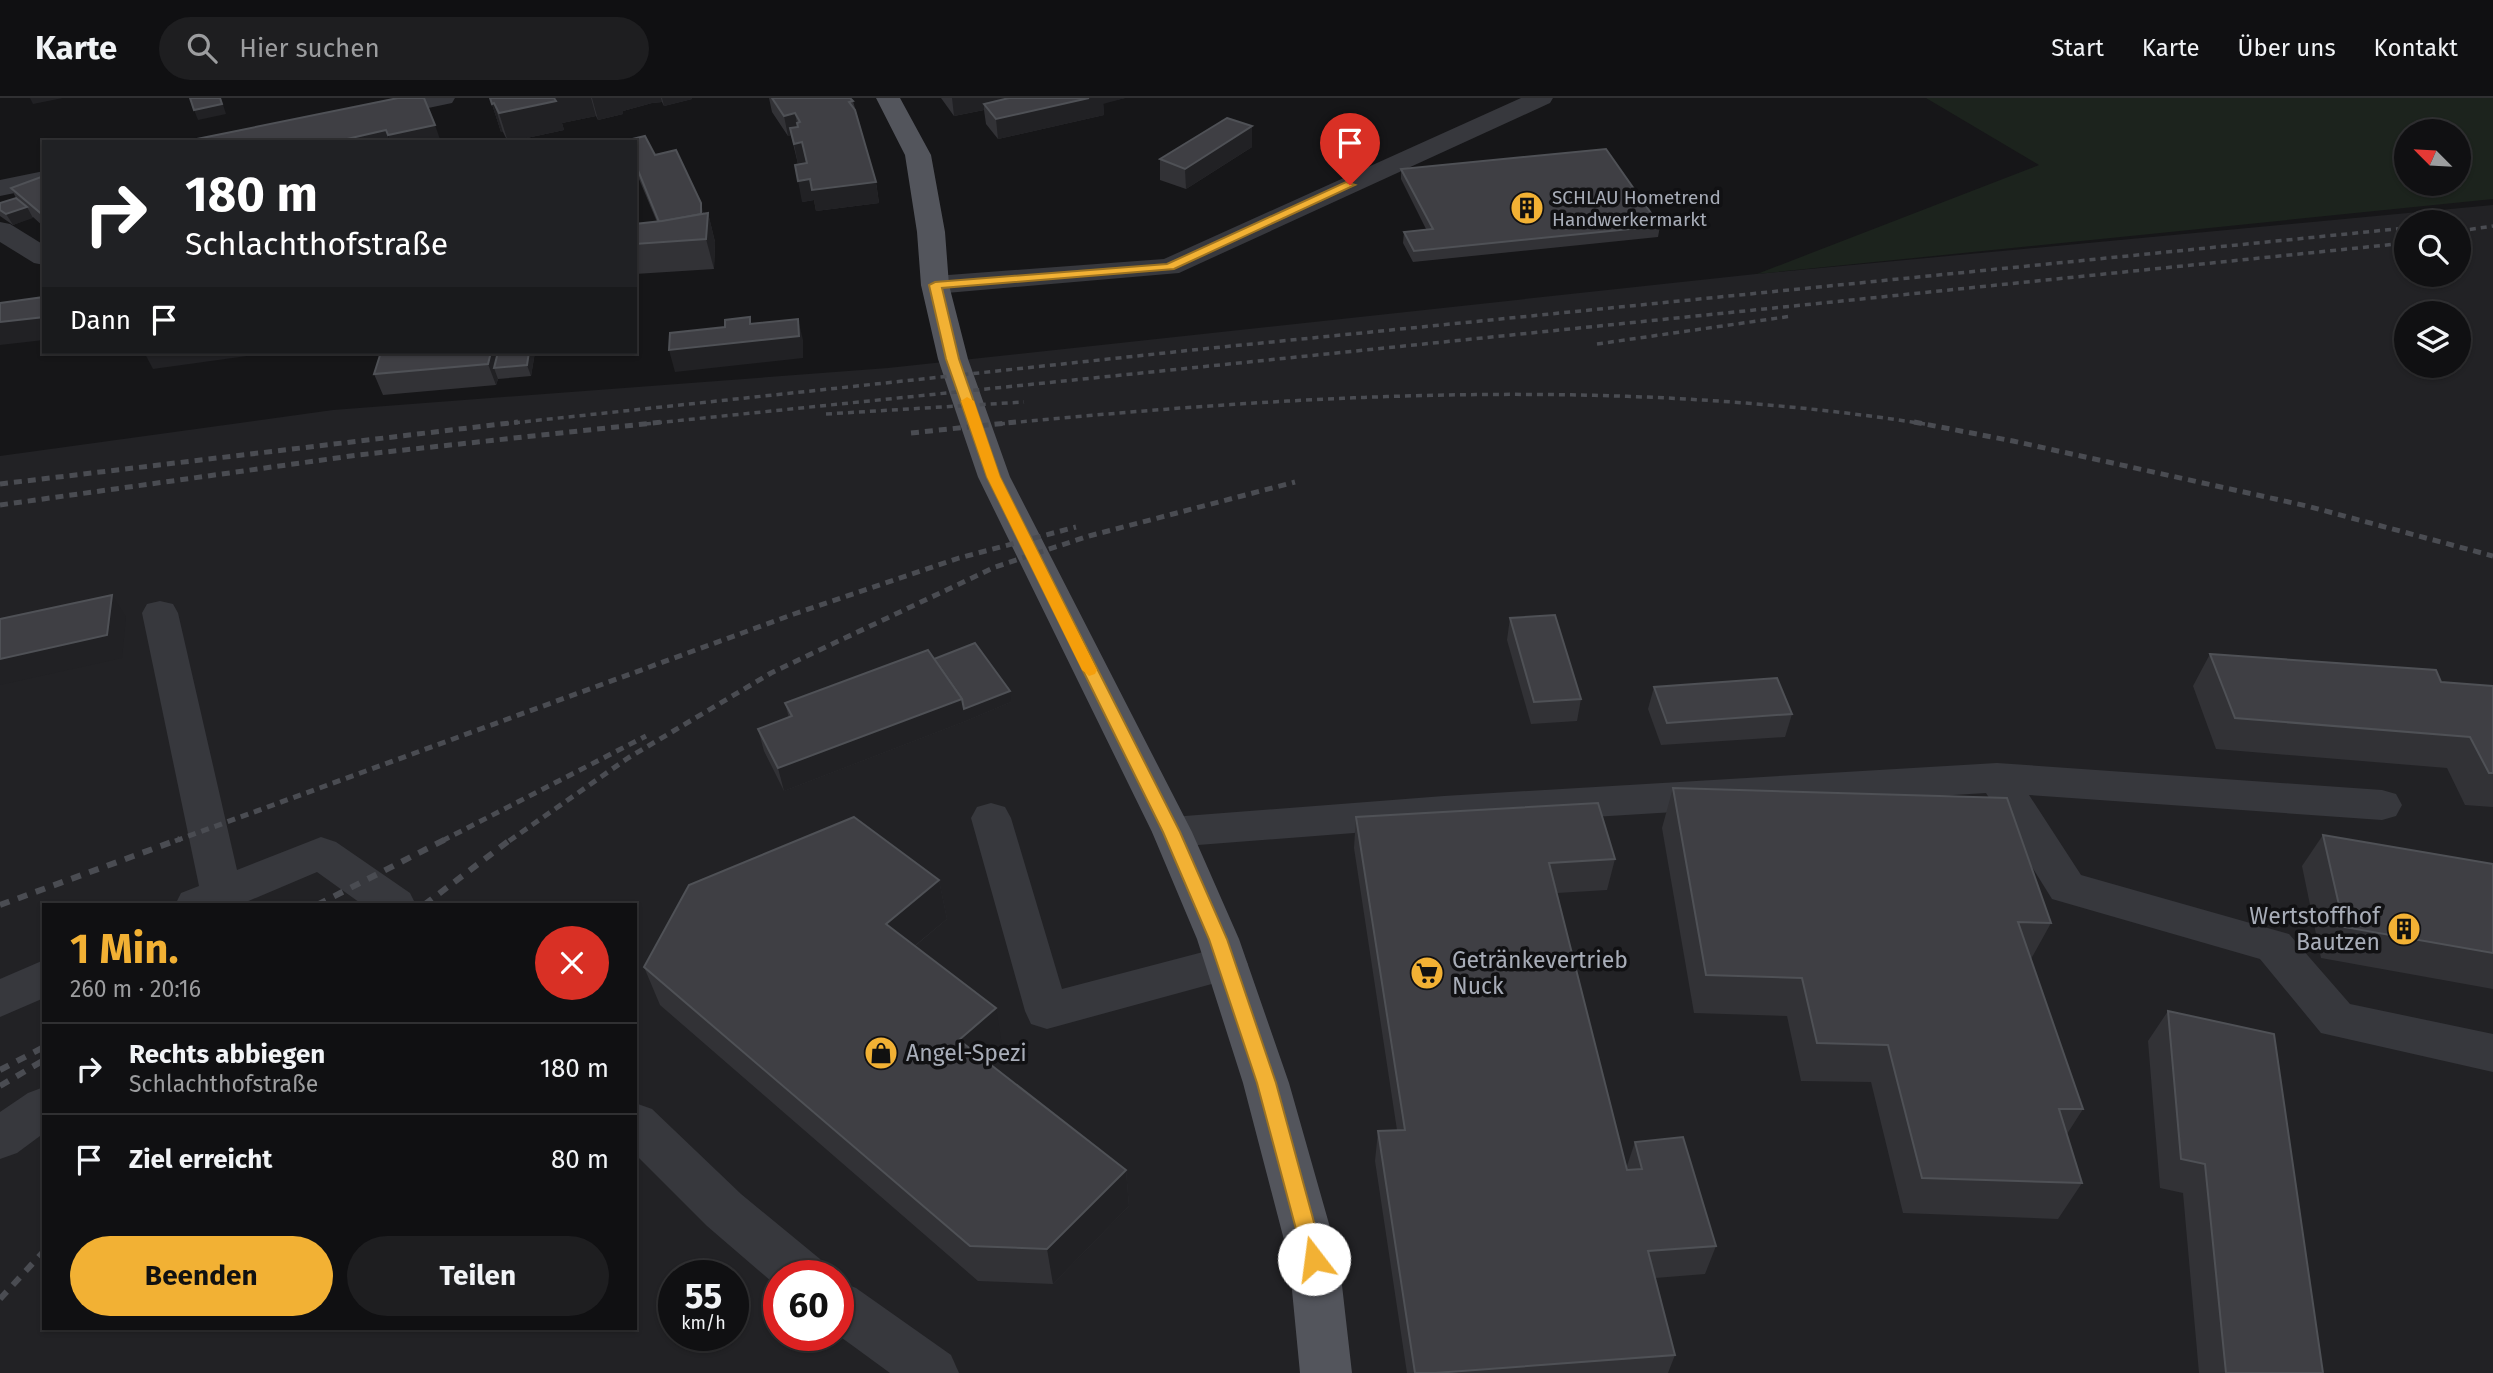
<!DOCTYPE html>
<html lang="de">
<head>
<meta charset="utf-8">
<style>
	body { margin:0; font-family:"Fira Sans",sans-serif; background:#1e1e20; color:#f1f3f6; height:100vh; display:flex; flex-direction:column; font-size:26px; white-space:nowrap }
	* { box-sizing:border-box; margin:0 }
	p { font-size:23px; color:#9c9d9f }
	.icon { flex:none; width:38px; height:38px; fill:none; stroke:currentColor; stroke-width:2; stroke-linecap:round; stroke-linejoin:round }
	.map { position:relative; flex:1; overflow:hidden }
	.sheet { position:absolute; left:42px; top:805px; width:595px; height:427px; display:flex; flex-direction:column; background:#101012; border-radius:0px; box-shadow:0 2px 5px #0004,0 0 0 2px #303032 }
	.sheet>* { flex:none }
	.top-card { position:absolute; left:42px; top:42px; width:595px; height:214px; border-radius:0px; box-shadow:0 2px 5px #0004,0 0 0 2px #303032; background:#202124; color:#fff; overflow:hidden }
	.needle { width:46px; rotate:294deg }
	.fabs { position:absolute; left:2394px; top:21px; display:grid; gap:14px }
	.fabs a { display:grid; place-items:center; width:77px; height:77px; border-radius:50%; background:#101012; box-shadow:0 2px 5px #0004,0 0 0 2px #303032; font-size:35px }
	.speed { position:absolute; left:658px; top:1162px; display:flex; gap:14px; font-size:35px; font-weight:700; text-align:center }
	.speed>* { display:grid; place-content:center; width:91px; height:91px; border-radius:50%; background:#101012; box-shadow:0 2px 5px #0004,0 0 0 2px #303032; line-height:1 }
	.speed small { font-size:18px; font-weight:400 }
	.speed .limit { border:10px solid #d22; background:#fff; color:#111 }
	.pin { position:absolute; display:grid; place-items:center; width:60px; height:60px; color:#fff; margin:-72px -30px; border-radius:50% 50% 50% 0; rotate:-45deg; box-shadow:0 0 7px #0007 }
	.pin .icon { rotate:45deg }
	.me { position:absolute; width:77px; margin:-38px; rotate:345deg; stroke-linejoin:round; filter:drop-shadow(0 0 5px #0008) }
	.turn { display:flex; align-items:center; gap:24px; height:147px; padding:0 28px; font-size:32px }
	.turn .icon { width:91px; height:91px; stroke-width:2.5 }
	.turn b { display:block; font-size:49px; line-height:60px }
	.then { display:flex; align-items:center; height:66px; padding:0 28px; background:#0003; gap:14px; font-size:26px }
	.round { display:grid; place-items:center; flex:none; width:74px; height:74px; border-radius:37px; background:#1e1e20 }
	.headline { display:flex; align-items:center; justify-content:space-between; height:119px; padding:0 28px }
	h1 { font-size:42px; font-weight:700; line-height:52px; color:#f2b134 }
	.action { display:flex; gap:14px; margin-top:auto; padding:14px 28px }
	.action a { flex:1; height:80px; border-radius:42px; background:#f2b134; color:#111; font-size:28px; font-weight:700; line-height:80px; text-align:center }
	.action a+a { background:#1e1e20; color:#f1f3f6 }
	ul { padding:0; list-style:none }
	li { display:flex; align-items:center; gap:21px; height:91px; padding:0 28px; border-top:2px solid #303032 }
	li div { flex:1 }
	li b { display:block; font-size:26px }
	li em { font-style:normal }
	header { display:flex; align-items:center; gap:42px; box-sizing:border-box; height:98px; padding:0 35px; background:#101012; border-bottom:2px solid #303032 }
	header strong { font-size:33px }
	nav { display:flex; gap:38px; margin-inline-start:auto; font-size:24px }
	.search { width:490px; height:63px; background:#1e1e20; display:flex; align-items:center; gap:18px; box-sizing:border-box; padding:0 24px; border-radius:38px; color:#9c9d9f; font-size:26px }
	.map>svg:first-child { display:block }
	.built { fill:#222225; fill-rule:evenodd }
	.green { fill:#1c231d; fill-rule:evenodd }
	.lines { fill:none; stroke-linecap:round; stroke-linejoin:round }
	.minor { fill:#37383d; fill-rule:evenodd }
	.major { fill:#53555c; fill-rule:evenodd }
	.rail-far2 { stroke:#4a4c52; stroke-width:3.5; stroke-dasharray:6 5; stroke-linecap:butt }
	.rail-far1 { stroke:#4a4c52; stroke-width:5; stroke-dasharray:8 6; stroke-linecap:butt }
	.rail { stroke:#4a4c52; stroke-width:6; stroke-dasharray:10 9; stroke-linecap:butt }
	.wall { fill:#323236 }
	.shaded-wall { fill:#212124 }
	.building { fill:#3f3f44; stroke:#4f5156; stroke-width:2 }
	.route { fill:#f2b134; stroke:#9d7322; stroke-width:2 }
	.slow { fill:#f59e0b }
	.labels { text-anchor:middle; stroke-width:7; stroke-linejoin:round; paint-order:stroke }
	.far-poi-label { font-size:19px; fill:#a8adb8; stroke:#111113; text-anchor:start }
	.poi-label { font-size:23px; fill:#a8adb8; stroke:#111113; text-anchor:start }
</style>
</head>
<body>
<header>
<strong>Karte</strong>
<div class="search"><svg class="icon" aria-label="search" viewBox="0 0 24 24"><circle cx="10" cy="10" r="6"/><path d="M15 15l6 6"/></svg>Hier suchen</div>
<nav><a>Start</a><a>Karte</a><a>Über uns</a><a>Kontakt</a></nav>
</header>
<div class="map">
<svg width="2493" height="1275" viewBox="0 0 2493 1275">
	<rect width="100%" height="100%" fill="#161618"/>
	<!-- built -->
	<path class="built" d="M 2493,107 L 2493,1275 L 0,1275 L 0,358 L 333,312 L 888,270 L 1756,176 ZM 2406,124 L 2459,124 L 2459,177 L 2406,177 ZM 2406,215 L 2459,215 L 2459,268 L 2406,268 ZM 44,807 L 635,807 L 635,1230 L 44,1230 ZM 674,1178 L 733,1178 L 733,1237 L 674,1237 ZM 779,1178 L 838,1178 L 838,1237 L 779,1237 Z"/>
	<!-- green -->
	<path class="green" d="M 1926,0 L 2493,0 L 2493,101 L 1757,176 L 2039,67 ZM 2406,33 L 2459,33 L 2459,86 L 2406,86 Z"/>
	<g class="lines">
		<!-- minor -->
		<g class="minor">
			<path d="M 404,0 L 455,0 L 452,5 L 376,21 L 367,18 L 363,13 L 367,8 Z"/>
			<path d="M 1521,0 L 1553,0 L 1550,5 L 1179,175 L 935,196 L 925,193 L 921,187 L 925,181 L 935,178 L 1164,161 Z"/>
			<path d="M 44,73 L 44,89 L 0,98 L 0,82 Z"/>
			<path d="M 0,124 L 10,126 L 44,147 L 44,167 L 34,165 L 0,144 Z"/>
			<path d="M 160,503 L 173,506 L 178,515 L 237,772 L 321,739 L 336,744 L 410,795 L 416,807 L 363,807 L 317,774 L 239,807 L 175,807 L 181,795 L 199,788 L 142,515 L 147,506 Z"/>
			<path d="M 1997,665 L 2382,692 L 2396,696 L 2402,707 L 2396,718 L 2382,722 L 2029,697 L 2081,777 L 2289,836 L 2350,906 L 2493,936 L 2493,974 L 2321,935 L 2260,861 L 2052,801 L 1986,695 L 1444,728 L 1172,749 L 1158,745 L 1152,734 L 1158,723 L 1172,719 L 1444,698 Z"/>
			<path d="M 991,705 L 1005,709 L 1011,720 L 1062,891 L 1226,848 L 1241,854 L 1248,866 L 1241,878 L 1047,931 L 1031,926 L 1025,913 L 971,720 L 977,709 Z"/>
			<path d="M 44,862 L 44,900 L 0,919 L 0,881 Z"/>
			<path d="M 44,989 L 44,1035 L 17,1055 L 0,1061 L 0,1014 L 28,995 Z"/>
			<path d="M 635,1005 L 652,1011 L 741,1096 L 820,1161 L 827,1178 L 779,1178 L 779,1190 L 707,1128 L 635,1056 Z"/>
			<path d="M 838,1183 L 856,1190 L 951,1257 L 959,1275 L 890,1275 L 838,1237 Z"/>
		</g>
		<!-- major -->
		<path class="major" d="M 876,0 L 900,0 L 931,57 L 945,134 L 949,187 L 968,261 L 1010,379 L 1192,734 L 1239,841 L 1289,985 L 1339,1161 L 1352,1275 L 1300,1275 L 1289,1161 L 1243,985 L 1197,841 L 1152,734 L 978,379 L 938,261 L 921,187 L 917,134 L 905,57 Z"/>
		<!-- rail-far2 -->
		<g class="rail-far2">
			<path d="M 2459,133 L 2493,128"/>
			<path d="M 1597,246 L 1792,218"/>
			<path d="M 826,316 L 1024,304"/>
			<path d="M 503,326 L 1202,251 L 2406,130"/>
			<path d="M 645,326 L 2406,145"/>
			<path d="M 999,326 C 1305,296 1620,278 1925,326"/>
		</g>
		<!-- rail-far1 -->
		<g class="rail-far1">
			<path d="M 1914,324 L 2013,343 L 2307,408 L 2493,458"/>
			<path d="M 911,335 L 1016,324"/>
			<path d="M 0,386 L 518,324"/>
			<path d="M 0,407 L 358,357 L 662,324"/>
			<path d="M 175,743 L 794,516 L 959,460 L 1076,429"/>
			<path d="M 442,743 L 646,638"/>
			<path d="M 509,743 L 628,660 L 771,575 L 995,469 L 1089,438 L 1295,384"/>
		</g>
		<!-- rail -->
		<g class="rail">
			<path d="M 0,807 L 180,741"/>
			<path d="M 317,807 L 446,741"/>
			<path d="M 424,807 L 511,741"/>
			<path d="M 0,972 L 44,949"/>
			<path d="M 0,988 L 44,962"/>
			<path d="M 0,1201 L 44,1153"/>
		</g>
	</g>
	<!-- wall -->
	<g class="wall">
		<path d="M 490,0 L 691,0 L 692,1 L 664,8 L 662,4 L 652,5 L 623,13 L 623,16 L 598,22 L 596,18 L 562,25 L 564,32 L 508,44 L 503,34 L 501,34 Z"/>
		<path d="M 769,0 L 850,0 L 853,3 L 876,84 L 879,105 L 816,113 L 814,102 L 802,104 L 806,65 L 798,66 L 791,37 L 788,38 L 772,14 Z"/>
		<path d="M 941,0 L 1125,0 L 1103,5 L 1104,17 L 998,41 L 986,26 L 984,12 L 954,18 Z"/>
		<path d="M 1252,28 L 1252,49 L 1186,91 L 1160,82 L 1160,61 Z"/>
		<path d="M 635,44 L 655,57 L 704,115 L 708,115 L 715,144 L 714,171 L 635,176 L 635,126 L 657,124 L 639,81 L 635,82 Z"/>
		<path d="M 1401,71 L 1660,128 L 1658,139 L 1413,164 L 1403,145 L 1404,134 L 1426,131 L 1401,81 Z"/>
		<path d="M 44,78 L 44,129 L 33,119 L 13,127 L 0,118 L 0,105 L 16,100 L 11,90 Z"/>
		<path d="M 381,254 L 535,254 L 531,278 L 498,281 L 496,287 L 383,297 L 374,276 Z"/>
		<path d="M 1510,520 L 1581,601 L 1577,623 L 1531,626 L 1507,542 Z"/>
		<path d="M 2210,556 L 2441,584 L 2493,588 L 2493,709 L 2465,707 L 2447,670 L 2216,651 L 2193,588 Z"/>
		<path d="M 934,561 L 1011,604 L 966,623 L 784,693 L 764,653 L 758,631 L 789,620 L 785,605 Z"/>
		<path d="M 1654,589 L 1792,616 L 1785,639 L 1661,647 L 1648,611 Z"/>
		<path d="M 1673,690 L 2051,825 L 2031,861 L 2083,1011 L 2067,1036 L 2082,1085 L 2058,1121 L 1903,1115 L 1871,984 L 1801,983 L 1787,918 L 1694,915 L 1662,730 Z"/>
		<path d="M 1356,719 L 1615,761 L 1607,792 L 1557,795 L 1626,1071 L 1635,1044 L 1716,1148 L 1705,1176 L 1655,1180 L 1675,1257 L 1668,1275 L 1407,1275 L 1375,1063 L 1378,1033 L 1397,1032 L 1354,750 Z"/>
		<path d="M 2323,737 L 2493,766 L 2493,891 L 2321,860 L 2302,768 Z"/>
		<path d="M 939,782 L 947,821 L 915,848 L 1002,947 L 985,962 L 1126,1072 L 1129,1108 L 1053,1186 L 978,1183 L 660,907 L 644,869 Z"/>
		<path d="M 2168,913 L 2323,1275 L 2199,1275 L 2183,1095 L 2160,1090 L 2148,943 Z"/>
	</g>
	<!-- shaded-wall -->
	<g class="shaded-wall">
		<path d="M 30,0 L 63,0 L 33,6 Z"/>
		<path d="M 221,0 L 226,16 L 198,22 L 194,12 Z"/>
		<path d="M 553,0 L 591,0 L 596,18 L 562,25 L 564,32 L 508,44 L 499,15 Z"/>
		<path d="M 592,0 L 661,0 L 662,4 L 652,5 L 623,13 L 623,16 L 598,22 Z"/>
		<path d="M 662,0 L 691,0 L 692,1 L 664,8 Z"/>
		<path d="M 952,0 L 1025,0 L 984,6 L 984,12 L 954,18 Z"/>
		<path d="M 1089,0 L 1103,0 L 1104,17 L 998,41 L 996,21 Z"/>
		<path d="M 1103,0 L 1125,0 L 1103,6 Z"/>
		<path d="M 494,5 L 503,34 L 501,34 L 492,6 Z"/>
		<path d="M 795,15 L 799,36 L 788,38 L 784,18 Z"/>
		<path d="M 435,27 L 441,44 L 390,44 L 388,37 Z"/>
		<path d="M 1252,28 L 1252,49 L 1186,91 L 1185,71 Z"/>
		<path d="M 386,32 L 390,44 L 334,44 Z"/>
		<path d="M 802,44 L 806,65 L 798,66 L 794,46 Z"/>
		<path d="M 635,68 L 639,81 L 635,82 Z"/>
		<path d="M 810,81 L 876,84 L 879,105 L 816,113 L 814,102 L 802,104 L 798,83 Z"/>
		<path d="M 701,105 L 706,126 L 708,115 L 715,144 L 714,171 L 706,141 L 666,144 Z"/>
		<path d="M 27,109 L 33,120 L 13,127 L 6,116 Z"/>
		<path d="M 0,211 L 44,219 L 44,242 L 0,247 Z"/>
		<path d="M 750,219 L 755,241 L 798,221 L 803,242 L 803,260 L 675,274 L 669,252 L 750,226 Z"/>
		<path d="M 144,254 L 276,254 L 153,271 Z"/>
		<path d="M 491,254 L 505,254 L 494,270 L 498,281 L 496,287 L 488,266 Z"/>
		<path d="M 529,254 L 535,254 L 531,278 L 527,267 Z"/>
		<path d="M 112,497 L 126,519 L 122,560 L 0,587 L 0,561 Z"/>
		<path d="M 1010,593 L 1011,604 L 966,623 L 784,693 L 778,670 L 962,601 Z"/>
		<path d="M 939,782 L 947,821 L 895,864 L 886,826 Z"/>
		<path d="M 996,910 L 1002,947 L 967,979 L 959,942 Z"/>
		<path d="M 1126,1072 L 1129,1108 L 1053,1186 L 1047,1151 Z"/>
	</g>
	<!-- building -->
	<g class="building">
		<path d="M 190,0 L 220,0 L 222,6 L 194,12 Z"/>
		<path d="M 398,0 L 424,0 L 435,27 L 388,37 L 386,32 L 334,44 L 182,44 Z"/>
		<path d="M 490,0 L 554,0 L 556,3 L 499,15 L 494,5 L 492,6 Z"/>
		<path d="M 772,0 L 850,0 L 853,3 L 849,4 L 855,12 L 876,84 L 812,92 L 810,81 L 798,83 L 795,67 L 807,65 L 802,44 L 794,46 L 790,30 L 798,29 L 797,25 L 800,24 L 795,15 L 784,18 Z"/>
		<path d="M 1009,0 L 1089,0 L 996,21 L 984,6 Z"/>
		<path d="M 1227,20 L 1252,28 L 1185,71 L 1160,61 Z"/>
		<path d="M 645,38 L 655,57 L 676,52 L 701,105 L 701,116 L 659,124 L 635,65 L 635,44 L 620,44 Z"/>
		<path d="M 1606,51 L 1660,128 L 1414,153 L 1404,134 L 1433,131 L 1401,71 Z"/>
		<path d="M 44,78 L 44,118 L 11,90 Z"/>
		<path d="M 16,100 L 27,109 L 6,116 L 0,112 L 0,105 Z"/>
		<path d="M 708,115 L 706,141 L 635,146 L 635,126 L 662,123 Z"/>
		<path d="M 44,199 L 44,219 L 0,224 L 0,205 Z"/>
		<path d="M 750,219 L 750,226 L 798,221 L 799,238 L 669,252 L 670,235 L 725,229 L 725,222 Z"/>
		<path d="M 381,254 L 491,254 L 488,266 L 374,276 Z"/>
		<path d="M 498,254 L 529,254 L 527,267 L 494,270 Z"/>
		<path d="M 112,497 L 107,537 L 0,561 L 0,521 Z"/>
		<path d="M 1555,517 L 1581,601 L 1534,604 L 1510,520 Z"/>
		<path d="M 975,545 L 1010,593 L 964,611 L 962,601 L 934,561 Z"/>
		<path d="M 928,552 L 962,601 L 778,670 L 758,631 L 792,618 L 785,605 Z"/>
		<path d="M 2210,556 L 2436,572 L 2441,584 L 2493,588 L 2493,675 L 2489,675 L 2470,639 L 2235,620 Z"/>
		<path d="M 1777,580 L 1792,616 L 1667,625 L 1654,589 Z"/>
		<path d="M 1673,690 L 2007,700 L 2051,825 L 2018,824 L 2083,1011 L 2059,1011 L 2082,1085 L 1922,1080 L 1888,947 L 1817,945 L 1802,880 L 1706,877 Z"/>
		<path d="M 1598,705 L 1615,761 L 1549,765 L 1627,1072 L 1642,1071 L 1635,1044 L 1683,1039 L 1716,1148 L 1648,1153 L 1675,1257 L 1435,1275 L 1415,1275 L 1378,1033 L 1405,1032 L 1356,719 Z"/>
		<path d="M 854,719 L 939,782 L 886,826 L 996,910 L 959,942 L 1126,1072 L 1047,1151 L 970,1148 L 644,869 L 689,787 Z"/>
		<path d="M 2323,737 L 2493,766 L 2493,855 L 2344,829 Z"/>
		<path d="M 2168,913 L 2274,936 L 2323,1275 L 2226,1275 L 2205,1066 L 2181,1061 Z"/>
	</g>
	<!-- route -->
	<path class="route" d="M 1346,84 L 1355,87 L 1174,171 L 942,190 L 959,261 L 1000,379 L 1180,734 L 1227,841 L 1276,985 L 1324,1161 L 1321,1168 L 1314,1171 L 1307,1168 L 1304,1161 L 1257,985 L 1209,841 L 1163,734 L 987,379 L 946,261 L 929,187 L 935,184 L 1167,166 Z"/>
	<!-- slow -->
	<path class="slow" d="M 967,299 L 974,303 L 1000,379 L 1097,572 L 1095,576 L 1089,578 L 1082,572 L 987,379 L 961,303 Z"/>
	<!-- icons -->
	<defs>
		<symbol id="building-disc" viewBox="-11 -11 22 22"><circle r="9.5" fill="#f2b134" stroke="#111113"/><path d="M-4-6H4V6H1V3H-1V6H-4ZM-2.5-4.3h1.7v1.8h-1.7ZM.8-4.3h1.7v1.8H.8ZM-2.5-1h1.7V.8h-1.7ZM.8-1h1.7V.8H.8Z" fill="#111"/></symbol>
		<symbol id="supermarket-disc" viewBox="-11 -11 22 22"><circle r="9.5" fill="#f2b134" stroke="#111113"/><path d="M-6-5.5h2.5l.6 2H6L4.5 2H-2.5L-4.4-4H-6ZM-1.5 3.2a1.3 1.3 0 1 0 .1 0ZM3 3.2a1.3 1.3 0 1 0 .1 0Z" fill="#111"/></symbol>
		<symbol id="shop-disc" viewBox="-11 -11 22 22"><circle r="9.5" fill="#f2b134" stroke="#111113"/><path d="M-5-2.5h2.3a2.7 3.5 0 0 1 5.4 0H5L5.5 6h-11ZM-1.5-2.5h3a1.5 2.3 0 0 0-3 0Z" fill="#111"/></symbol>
	</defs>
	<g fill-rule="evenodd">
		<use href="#building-disc" x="1508" y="91" width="38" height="38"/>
		<use href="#building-disc" x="2385" y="812" width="38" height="38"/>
		<use href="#supermarket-disc" x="1408" y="856" width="38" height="38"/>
		<use href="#shop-disc" x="862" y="936" width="38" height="38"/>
	</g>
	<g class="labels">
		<!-- far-poi labels -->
		<g class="far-poi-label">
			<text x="1552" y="106">SCHLAU Hometrend<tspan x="1552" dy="22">Handwerkermarkt</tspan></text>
		</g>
		<!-- poi labels -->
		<g class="poi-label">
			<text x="2380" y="826" text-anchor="end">Wertstoffhof<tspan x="2380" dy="26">Bautzen</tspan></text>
			<text x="1452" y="870">Getränkevertrieb<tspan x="1452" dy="26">Nuck</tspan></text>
			<text x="906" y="963">Angel-Spezi</text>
		</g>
	</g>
</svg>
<div class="fabs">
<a><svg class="needle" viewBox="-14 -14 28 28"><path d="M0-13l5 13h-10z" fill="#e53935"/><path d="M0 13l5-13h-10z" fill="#9c9d9f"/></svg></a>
<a><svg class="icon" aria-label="search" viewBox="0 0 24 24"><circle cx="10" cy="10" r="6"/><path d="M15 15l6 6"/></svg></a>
<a><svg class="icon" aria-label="layers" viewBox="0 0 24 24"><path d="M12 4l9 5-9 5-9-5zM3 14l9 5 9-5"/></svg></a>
</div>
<div class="speed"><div>55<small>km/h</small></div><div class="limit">60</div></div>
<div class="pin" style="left:1350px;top:87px;background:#d93025"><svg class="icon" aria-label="arrive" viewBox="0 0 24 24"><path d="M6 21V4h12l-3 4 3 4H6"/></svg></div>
<svg class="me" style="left:1314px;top:1161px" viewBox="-20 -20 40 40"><circle r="19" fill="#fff"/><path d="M0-13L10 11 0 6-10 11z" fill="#f2b134"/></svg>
<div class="top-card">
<div class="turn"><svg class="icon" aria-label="right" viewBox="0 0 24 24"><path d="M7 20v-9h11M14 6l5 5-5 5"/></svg><div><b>180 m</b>Schlachthofstraße</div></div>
<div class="then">Dann<svg class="icon" aria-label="arrive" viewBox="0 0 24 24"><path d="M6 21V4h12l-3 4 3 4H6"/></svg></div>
</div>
<section class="sheet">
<div class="headline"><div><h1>1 Min.</h1><p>260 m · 20:16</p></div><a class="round" style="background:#d93025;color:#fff"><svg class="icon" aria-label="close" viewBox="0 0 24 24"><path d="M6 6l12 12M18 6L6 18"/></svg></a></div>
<ul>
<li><svg class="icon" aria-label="right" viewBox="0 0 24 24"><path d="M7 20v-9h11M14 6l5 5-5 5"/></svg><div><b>Rechts abbiegen</b><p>Schlachthofstraße</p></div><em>180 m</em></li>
<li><svg class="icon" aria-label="arrive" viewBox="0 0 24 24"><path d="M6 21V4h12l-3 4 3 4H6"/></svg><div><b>Ziel erreicht</b></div><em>80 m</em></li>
</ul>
<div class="action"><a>Beenden</a><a>Teilen</a></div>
</section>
</div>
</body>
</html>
